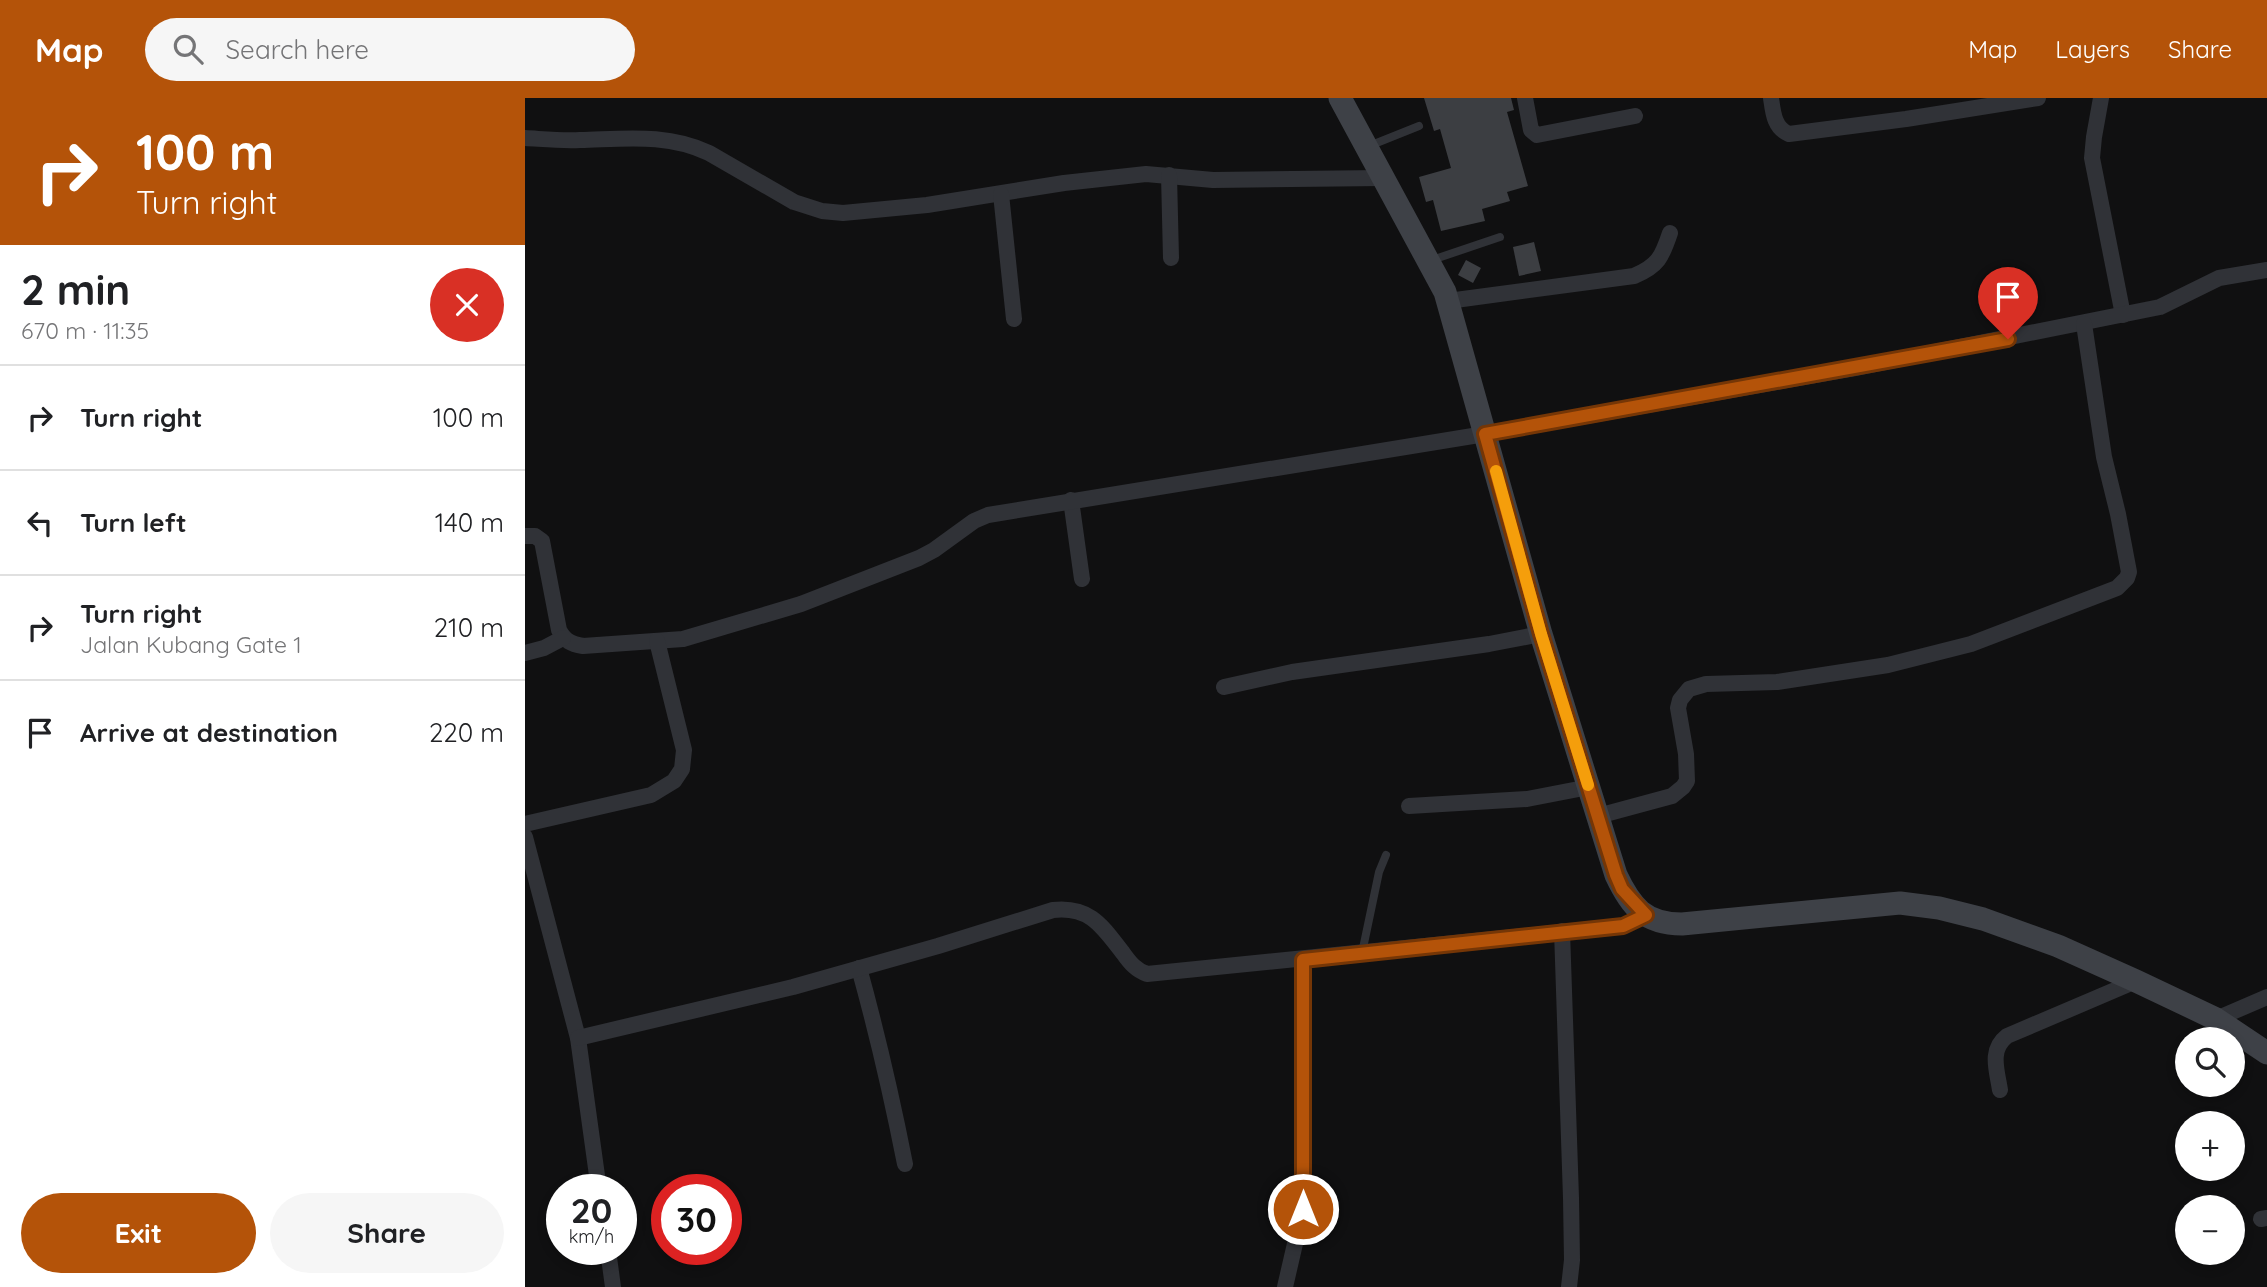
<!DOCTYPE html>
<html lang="en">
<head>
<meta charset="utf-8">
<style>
	body { margin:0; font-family:Quicksand,sans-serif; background:#f6f6f6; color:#202124; height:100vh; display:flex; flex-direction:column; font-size:26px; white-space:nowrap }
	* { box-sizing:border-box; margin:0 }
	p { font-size:23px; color:#757577 }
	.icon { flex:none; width:38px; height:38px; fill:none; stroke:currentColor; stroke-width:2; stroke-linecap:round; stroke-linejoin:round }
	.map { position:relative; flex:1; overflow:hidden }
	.panel { display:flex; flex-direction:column; background:#fff; width:525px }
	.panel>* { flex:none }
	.banner { background:#b45309; color:#fff; overflow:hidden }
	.controls { position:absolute; left:1650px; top:929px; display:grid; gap:14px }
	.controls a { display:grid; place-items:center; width:70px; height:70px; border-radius:50%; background:#fff; box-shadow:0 4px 10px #0003; font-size:35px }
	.speed { position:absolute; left:21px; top:1076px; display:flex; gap:14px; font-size:35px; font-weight:700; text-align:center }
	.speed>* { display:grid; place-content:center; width:91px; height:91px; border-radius:50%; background:#fff; box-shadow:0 4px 10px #0003; line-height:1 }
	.speed small { font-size:18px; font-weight:400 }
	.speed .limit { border:10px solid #d22; background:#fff; color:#111 }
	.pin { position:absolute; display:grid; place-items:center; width:60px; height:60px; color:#fff; margin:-72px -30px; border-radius:50% 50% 50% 0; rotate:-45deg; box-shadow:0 0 7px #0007 }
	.pin .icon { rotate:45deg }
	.me { position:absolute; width:77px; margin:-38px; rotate:0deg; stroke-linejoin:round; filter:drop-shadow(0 0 5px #0008) }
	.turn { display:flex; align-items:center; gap:24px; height:147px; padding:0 21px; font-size:32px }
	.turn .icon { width:91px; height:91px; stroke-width:2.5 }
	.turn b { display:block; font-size:49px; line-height:60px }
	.round { display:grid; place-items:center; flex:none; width:74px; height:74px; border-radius:37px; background:#f6f6f6 }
	.overview { display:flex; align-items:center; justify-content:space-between; height:119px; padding:0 21px }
	h1 { font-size:42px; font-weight:700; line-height:52px }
	.button { display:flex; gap:14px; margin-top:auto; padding:14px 21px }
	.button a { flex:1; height:80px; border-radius:42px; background:#b45309; color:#fff; font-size:28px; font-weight:700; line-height:80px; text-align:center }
	.button a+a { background:#f6f6f6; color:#202124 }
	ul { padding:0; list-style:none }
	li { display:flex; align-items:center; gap:21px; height:105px; padding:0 21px; border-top:2px solid #e0e0e0 }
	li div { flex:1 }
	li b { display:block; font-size:26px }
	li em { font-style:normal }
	header { display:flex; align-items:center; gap:42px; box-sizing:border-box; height:98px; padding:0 35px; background:#b45309; color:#fff }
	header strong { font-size:33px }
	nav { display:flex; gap:38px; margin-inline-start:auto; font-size:24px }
	.search { width:490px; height:63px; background:#f6f6f6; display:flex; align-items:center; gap:18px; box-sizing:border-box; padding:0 24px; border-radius:38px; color:#757577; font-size:26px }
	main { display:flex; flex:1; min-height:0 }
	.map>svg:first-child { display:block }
	.building { fill:#3c3e42 }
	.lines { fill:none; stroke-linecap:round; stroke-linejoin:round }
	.lane { stroke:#303237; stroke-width:8 }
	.street { stroke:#303237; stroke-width:16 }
	.secondary { stroke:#3e4147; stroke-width:23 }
	.route-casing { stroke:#753606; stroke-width:18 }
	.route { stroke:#b45309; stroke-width:12 }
	.slow { stroke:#f59e0b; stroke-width:12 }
</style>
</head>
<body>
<header>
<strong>Map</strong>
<div class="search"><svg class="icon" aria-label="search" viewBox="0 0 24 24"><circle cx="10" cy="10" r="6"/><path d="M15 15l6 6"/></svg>Search here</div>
<nav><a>Map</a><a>Layers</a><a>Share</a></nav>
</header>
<main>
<section class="panel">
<div class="banner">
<div class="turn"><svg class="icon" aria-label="right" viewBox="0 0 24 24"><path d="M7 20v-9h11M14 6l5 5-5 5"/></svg><div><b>100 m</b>Turn right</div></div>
</div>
<div class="overview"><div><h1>2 min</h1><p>670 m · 11:35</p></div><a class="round" style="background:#d93025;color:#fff"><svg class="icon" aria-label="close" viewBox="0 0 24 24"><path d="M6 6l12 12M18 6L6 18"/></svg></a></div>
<ul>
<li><svg class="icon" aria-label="right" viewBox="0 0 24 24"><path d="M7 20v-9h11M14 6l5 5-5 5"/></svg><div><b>Turn right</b></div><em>100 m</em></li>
<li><svg class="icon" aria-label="left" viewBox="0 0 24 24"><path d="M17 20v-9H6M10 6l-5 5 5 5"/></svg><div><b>Turn left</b></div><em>140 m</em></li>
<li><svg class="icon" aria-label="right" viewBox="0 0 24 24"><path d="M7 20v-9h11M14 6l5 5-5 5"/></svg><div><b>Turn right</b><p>Jalan Kubang Gate 1</p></div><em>210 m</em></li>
<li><svg class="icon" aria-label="arrive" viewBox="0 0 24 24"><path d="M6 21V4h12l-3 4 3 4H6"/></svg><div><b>Arrive at destination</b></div><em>220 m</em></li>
</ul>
<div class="button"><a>Exit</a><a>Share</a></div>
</section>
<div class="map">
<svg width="1742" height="1189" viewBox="0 0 1742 1189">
	<rect width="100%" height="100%" fill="#101011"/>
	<!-- building -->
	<g class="building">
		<path d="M 899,0 L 986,0 L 989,12 L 982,14 L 1003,88 L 982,94 L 985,103 L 957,111 L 960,123 L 916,133 L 908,102 L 901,104 L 894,79 L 926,70 L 915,31 L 909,33 Z"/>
		<path d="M 1009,144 L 1016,173 L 994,178 L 988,149 Z"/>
		<path d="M 941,162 L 956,170 L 948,185 L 933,177 Z"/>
	</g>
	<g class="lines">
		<!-- lane -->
		<g class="lane">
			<path d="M 844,48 L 894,28"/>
			<path d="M 907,162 L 975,139"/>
			<path d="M 837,855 L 854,774 L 861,757"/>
		</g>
		<!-- street -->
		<g class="street">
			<path d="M 1000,0 L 1006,32 L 1012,37 L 1110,18"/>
			<path d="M 1246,0 C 1248,14 1249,30 1264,36 L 1381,21 L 1513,0"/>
			<path d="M 1576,0 L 1569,39 L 1567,60 L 1598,217"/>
			<path d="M 0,40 C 18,41 36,43 55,42 C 99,41 142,35 184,55 L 269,104 L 297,113 L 318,115 L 402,107 L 539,85 L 621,76 L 688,82 L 858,80"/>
			<path d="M 644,77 L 646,160"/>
			<path d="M 476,96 L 489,221"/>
			<path d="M 923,203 L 1109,178 C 1133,168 1137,159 1145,135"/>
			<path d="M 546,402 L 557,481"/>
			<path d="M 0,438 L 10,438 L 17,443 L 34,532 C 40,543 46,546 58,548 L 158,541 L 276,506 L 394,460 L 409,452 L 449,423 L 463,417 L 960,336 L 1330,270 L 1635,209 L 1694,180 L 1742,172"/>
			<path d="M 0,555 L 19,550 L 38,540"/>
			<path d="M 699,589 L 767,574 L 964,546 L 1016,536"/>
			<path d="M 884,708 L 1002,701 L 1064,689"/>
			<path d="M 1073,718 L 1147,698 L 1158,689 L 1162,683 L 1161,656 L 1153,610 L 1155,602 L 1164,591 L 1181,586 L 1252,584 L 1363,567 L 1446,546 L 1592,490 L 1602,480 L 1604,474 L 1593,416 L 1579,359 L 1559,226"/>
			<path d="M 0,726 L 126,697 L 149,683 L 157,671 L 159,652 L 132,543"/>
			<path d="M 0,739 L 53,940 L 74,1092"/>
			<path d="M 1037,833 L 1046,1100 L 1047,1162 L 1044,1189"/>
			<path d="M 334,870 C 352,935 367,1000 380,1066"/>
			<path d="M 1691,921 L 1742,899"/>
			<path d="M 53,940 L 268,889 L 413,848 L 528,812 C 565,808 577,828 598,855 C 605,865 611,872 622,876 L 1098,828 L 1121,817"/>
			<path d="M 1475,992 C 1472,972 1464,952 1482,938 L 1611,883"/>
			<path d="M 1736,1121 L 1742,1120"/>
			<path d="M 83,1152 L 88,1189"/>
			<path d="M 760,1189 L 778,1111 L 778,862"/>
		</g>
		<!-- secondary -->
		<path class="secondary" d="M 815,0 L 920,194 L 1016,536 L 1091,777 C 1106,809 1120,826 1157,826 L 1375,805 L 1414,810 L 1458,821 L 1533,848 L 1611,883 L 1691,921 L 1742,955"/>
	</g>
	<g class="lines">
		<defs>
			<path id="route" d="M 778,1111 L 778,862 L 1098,828 L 1121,817 L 1097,791 L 1091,777 L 1016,536 L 960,336 L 1483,241"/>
		</defs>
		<!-- route casing -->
		<use href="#route" class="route-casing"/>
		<!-- route -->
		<use href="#route" class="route"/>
		<!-- slow -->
		<path class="slow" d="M 971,373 L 1016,536 L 1063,687"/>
	</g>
</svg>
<div class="controls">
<a><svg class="icon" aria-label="search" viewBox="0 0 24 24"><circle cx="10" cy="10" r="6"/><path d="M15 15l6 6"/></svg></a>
<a>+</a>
<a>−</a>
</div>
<div class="speed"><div>20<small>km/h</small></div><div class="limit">30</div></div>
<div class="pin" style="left:1483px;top:241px;background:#d93025"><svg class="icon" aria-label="arrive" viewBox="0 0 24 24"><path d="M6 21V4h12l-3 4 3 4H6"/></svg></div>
<svg class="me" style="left:778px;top:1111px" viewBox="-20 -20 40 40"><circle r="17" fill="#b45309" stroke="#fff" stroke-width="3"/><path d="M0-11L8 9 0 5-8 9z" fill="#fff"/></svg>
</div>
</main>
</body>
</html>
